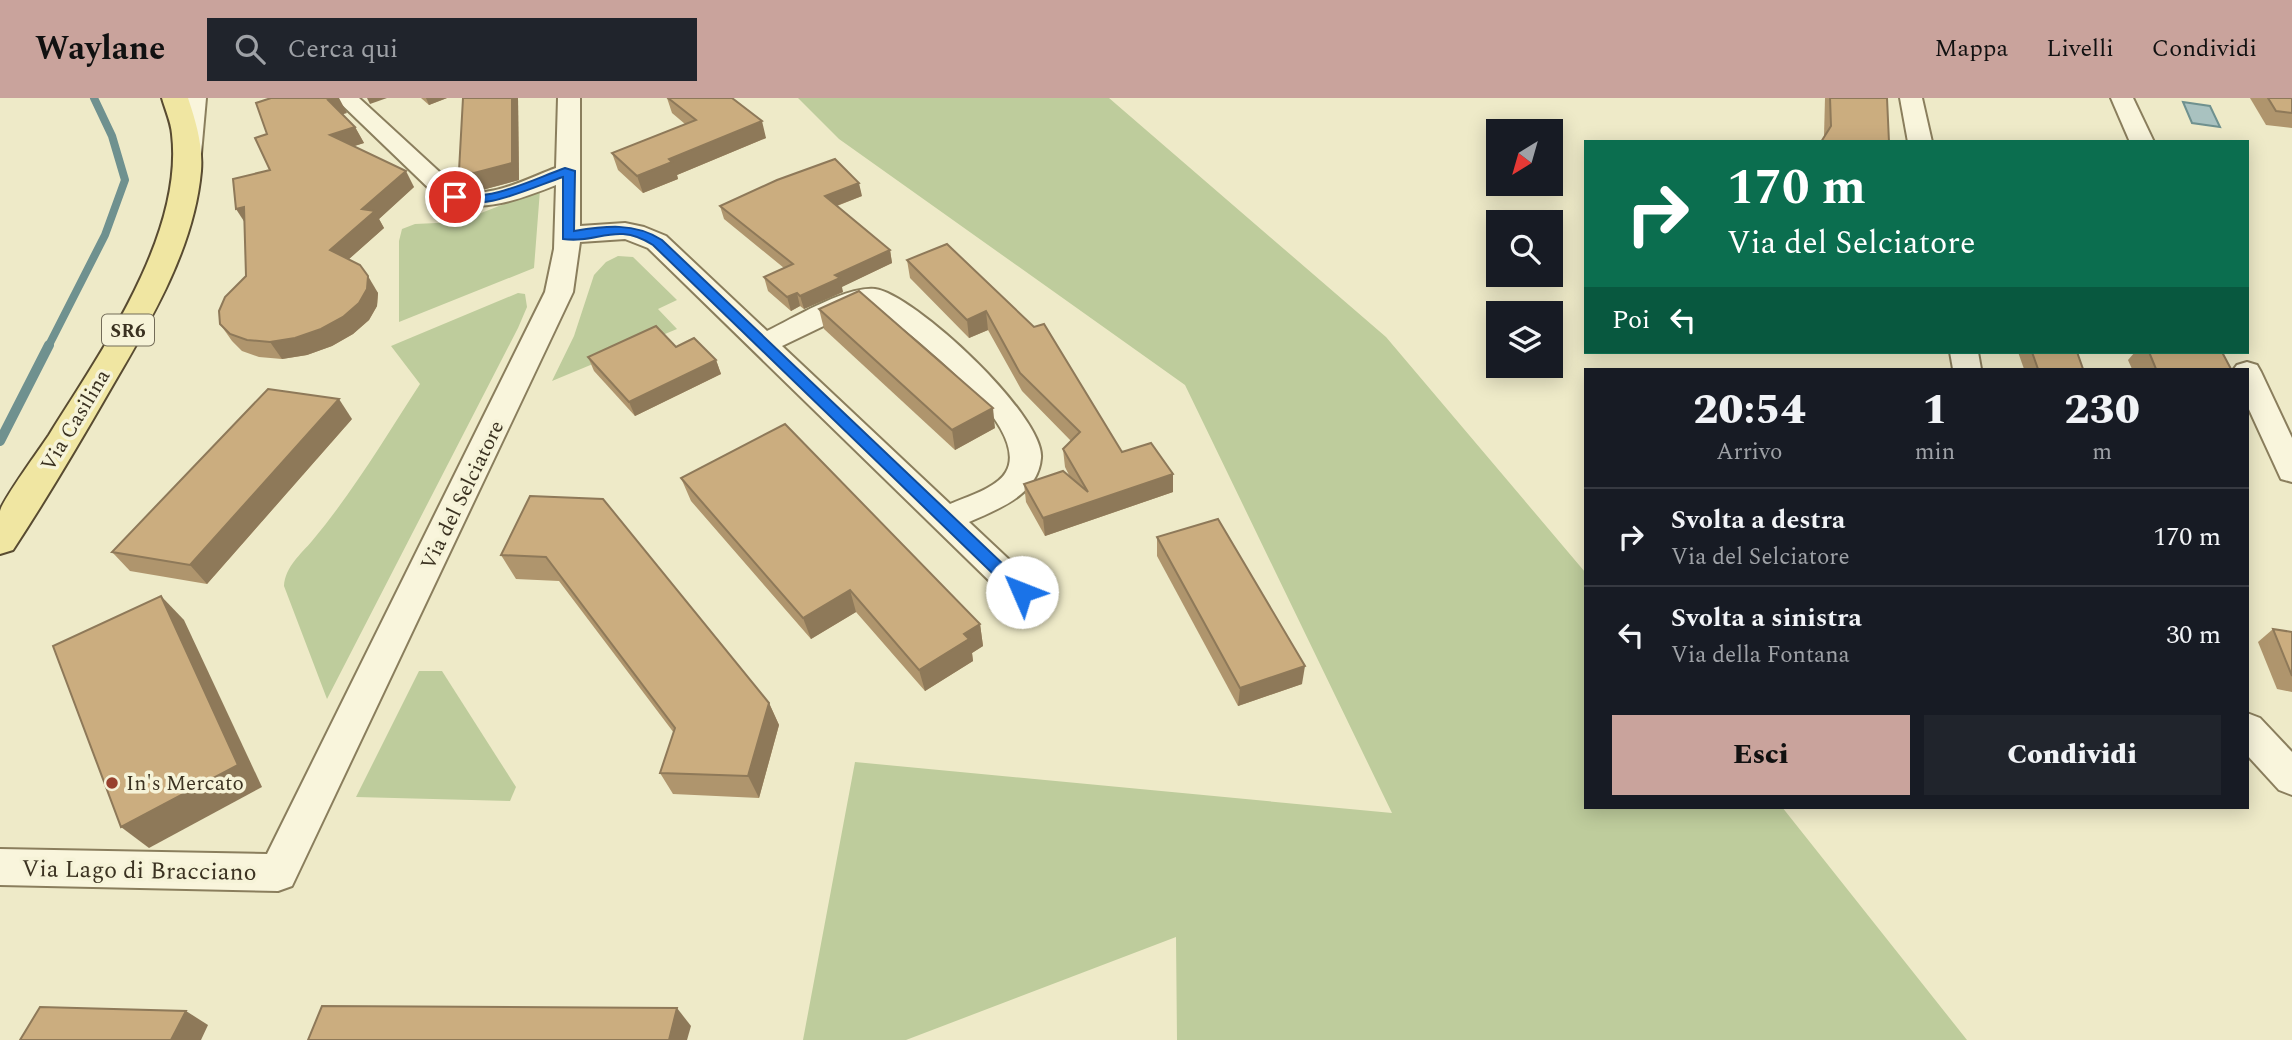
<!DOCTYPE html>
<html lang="it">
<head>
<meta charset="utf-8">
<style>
	body { margin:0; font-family:Spectral,serif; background:#20242c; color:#f1f3f6; height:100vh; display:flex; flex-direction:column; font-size:26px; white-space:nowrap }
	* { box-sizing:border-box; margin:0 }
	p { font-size:23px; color:#9ea1a6 }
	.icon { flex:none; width:38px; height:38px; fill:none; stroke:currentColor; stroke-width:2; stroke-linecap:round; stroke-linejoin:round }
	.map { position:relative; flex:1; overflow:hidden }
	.panel { position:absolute; left:1584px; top:270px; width:665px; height:441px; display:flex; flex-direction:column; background:#171b24; border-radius:0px; box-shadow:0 4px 18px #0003 }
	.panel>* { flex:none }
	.top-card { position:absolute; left:1584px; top:42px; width:665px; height:214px; border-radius:0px; box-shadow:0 4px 18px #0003; background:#0b6e4f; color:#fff; overflow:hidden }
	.needle { width:46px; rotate:217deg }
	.buttons { position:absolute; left:1486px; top:21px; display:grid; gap:14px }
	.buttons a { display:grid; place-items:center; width:77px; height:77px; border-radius:0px; background:#171b24; box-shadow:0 4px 18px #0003; font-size:35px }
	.pin { position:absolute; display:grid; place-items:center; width:60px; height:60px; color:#fff; margin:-30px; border:4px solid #fff; border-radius:50%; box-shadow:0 2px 7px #0007 }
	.me { position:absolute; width:77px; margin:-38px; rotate:314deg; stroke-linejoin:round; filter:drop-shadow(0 0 5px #0008) }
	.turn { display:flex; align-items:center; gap:24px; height:147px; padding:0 28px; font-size:32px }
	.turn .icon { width:91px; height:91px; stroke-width:2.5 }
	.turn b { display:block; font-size:49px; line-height:60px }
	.then { display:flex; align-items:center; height:66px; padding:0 28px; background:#0003; gap:14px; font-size:26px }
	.eta { display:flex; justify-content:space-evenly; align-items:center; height:119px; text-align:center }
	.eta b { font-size:42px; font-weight:800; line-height:49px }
	.button { display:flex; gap:14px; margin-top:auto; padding:14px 28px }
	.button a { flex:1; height:80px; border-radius:0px; background:#c9a39c; color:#111; font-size:28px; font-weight:800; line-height:80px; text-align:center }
	.button a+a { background:#20242c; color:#f1f3f6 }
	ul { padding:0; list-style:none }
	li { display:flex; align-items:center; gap:21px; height:98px; padding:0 28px; border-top:2px solid #363941 }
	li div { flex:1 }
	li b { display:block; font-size:26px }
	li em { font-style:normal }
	header { display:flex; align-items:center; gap:42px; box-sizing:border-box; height:98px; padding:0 35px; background:#c9a39c; color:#111 }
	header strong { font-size:33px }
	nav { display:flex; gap:38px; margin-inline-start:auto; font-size:24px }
	.search { width:490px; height:63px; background:#20242c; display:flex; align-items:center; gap:18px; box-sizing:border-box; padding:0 24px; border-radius:0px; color:#9ea1a6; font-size:26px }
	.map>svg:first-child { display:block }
	.green { fill:#becc9c }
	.water { fill:#a9c2c0; stroke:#6f918f; stroke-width:2 }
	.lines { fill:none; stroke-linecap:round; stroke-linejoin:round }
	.stream-far1 { stroke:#6f918f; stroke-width:8 }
	.stream { stroke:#6f918f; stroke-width:10 }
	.minor-casing { stroke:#8a7e5d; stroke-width:4 }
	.major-casing { stroke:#584b31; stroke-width:4 }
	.minor { fill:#f9f5dc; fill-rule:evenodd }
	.major { fill:#f0e6a2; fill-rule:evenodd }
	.wall { fill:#af956d }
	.shaded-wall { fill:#8e7959 }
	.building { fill:#cbad7f; stroke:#8e7959; stroke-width:2 }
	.route { fill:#1a73e8; stroke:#114b97; stroke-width:2 }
	.poi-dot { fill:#98412e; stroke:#f6f3d8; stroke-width:2.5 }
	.labels { text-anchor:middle; stroke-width:7; stroke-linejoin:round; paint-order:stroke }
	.shield { fill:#f6f3d8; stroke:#736c58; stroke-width:2 }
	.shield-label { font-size:19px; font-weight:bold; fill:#3b3221 }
	.street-label { font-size:21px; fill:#3b3221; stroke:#f6f3d8 }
	.poi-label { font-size:21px; fill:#3b3221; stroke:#f6f3d8; text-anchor:start }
	.near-street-label { font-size:24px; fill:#3b3221; stroke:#f6f3d8 }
</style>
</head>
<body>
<header>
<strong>Waylane</strong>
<div class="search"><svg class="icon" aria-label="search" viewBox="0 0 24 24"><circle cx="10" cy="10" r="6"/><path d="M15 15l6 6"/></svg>Cerca qui</div>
<nav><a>Mappa</a><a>Livelli</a><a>Condividi</a></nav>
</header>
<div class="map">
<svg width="2292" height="942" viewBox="0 0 2292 942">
	<rect width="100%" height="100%" fill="#eeeac8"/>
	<!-- green -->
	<g class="green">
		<path d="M 798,0 L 1109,0 L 1386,239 L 1585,474 L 1586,709 L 1782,709 L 1967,942 L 1177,942 L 1176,839 L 906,942 L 803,942 L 855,664 L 1392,715 L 1185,287 L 839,41 Z"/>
		<path d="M 540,92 L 534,170 L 399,224 L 399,143 L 402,131 L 415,126 L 458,124 Z"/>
		<path d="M 618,158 L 633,159 L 677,202 L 658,211 L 677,231 L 552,283 L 574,238 L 594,177 L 606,164 Z"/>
		<path d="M 518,195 L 525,196 L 527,209 L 518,230 L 327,601 L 284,488 C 285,469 301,456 312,443 C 353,394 385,340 420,286 L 391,248 Z"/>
		<path d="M 419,573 L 442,573 L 516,689 L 510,703 L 356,699 Z"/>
	</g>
	<!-- water -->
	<path class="water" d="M 2183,4 L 2210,8 L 2220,29 L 2192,25 Z"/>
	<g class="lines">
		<!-- stream-far1 -->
		<path class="stream-far1" d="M 48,249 L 105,137 L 125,82 L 112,38 L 94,0"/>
		<!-- stream -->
		<path class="stream" d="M 0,343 L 49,247"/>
		<defs>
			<g id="minor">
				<path d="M 184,0 L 206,0 L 201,56 L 197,61 L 189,63 L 181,61 L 177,56 Z"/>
				<path d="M 335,0 L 359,0 L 458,91 C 489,103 527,80 556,70 L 558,0 L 580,0 L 580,128 L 625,125 L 644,129 L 666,138 L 767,233 C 794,220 846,188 875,191 C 914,196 1045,318 1041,360 C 1038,397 998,411 969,424 L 1034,485 L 1039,494 L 1034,503 L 1022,507 L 1010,503 L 648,150 L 625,141 L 580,144 L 573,194 L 292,788 L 278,793 L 0,787 L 0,751 L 267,756 L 545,194 L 554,151 L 556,87 C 518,102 479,117 440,101 ZM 871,208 L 880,212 C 911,238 1033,328 1006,374 C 997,390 966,399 950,406 L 782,248 L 861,210 Z"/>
				<path d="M 1900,0 L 1922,0 L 1932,44 L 1908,44 Z"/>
				<path d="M 2111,0 L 2133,0 L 2154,44 L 2130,44 Z"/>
				<path d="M 1950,254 L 1978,254 L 1981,271 L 1953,271 Z"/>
				<path d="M 2247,264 L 2257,267 L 2261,274 L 2292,340 L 2292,384 L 2281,381 L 2247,307 L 2247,271 L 2234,271 L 2237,267 Z"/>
				<path d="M 2247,615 L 2260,620 L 2292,654 L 2292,697 L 2279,692 L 2247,657 Z"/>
			</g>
			<path id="major" d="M 162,0 L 188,0 C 196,24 203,47 201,73 C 194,152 149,225 110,292 C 79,346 47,400 13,452 L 0,456 C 0,443 0,426 0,413 C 3,401 39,352 49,337 C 100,255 184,137 172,36 C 171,24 165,11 162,0 Z"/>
		</defs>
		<!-- minor casing -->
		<use href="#minor" class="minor-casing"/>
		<!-- major casing -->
		<use href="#major" class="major-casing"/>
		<!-- minor -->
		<use href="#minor" class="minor"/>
		<!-- major -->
		<use href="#major" class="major"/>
	</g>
	<!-- wall -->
	<g class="wall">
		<path d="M 421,0 L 447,0 L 429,7 Z"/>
		<path d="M 463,0 L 518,0 L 519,82 L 482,92 L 467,89 L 459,73 Z"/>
		<path d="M 667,0 L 732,0 L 766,40 L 677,77 L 678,81 L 643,95 L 618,72 L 612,55 L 685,26 L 672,15 Z"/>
		<path d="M 1825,0 L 1887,0 L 1824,38 Z"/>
		<path d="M 2250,0 L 2292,0 L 2292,30 L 2266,27 Z"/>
		<path d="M 347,15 L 343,16 L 355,29 L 364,45 L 354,48 L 414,89 L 379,121 L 384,130 L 349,161 L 378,195 L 377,208 L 369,222 L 353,236 L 332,248 L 307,257 L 282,261 L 259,259 L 242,253 L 232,243 L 220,226 L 246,178 L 270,72 L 267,36 Z"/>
		<path d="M 862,98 L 837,108 L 890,152 L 892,165 L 841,189 L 843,194 L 804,211 L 800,208 L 791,213 L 768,193 L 764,179 L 784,170 L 724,121 L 720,108 Z"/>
		<path d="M 947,146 L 1122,354 L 1173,376 L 1173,394 L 1045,438 L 1026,404 L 1024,386 L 1070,379 L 1065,369 L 1063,351 L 1071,343 L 1022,293 L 988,232 L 969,240 L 910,180 L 907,162 Z"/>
		<path d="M 819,211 L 995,330 L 955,352 L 824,231 Z"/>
		<path d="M 676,249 L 716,262 L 721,276 L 635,318 L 594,273 L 588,259 Z"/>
		<path d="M 2018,254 L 2077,254 L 2083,271 L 2024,271 Z"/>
		<path d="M 2135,254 L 2222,254 L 2231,271 L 2132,271 L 2128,262 Z"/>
		<path d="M 352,321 L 207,486 L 130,473 L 112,454 Z"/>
		<path d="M 681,380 L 980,526 L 983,548 L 972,555 L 973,563 L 925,593 L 856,514 L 811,541 L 691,403 Z"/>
		<path d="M 530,398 L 769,605 L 779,627 L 759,700 L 673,696 L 660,675 L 674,635 L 559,483 L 516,481 L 501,457 Z"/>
		<path d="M 1157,439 L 1302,586 L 1238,608 L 1157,458 Z"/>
		<path d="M 2273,531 L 2292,534 L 2292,594 L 2277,591 L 2258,544 Z"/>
	</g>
	<!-- shaded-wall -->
	<g class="shaded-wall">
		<path d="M 334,0 L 339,0 L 347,15 L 337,18 L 328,2 Z"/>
		<path d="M 367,0 L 387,0 L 370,6 Z"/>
		<path d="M 426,0 L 447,0 L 429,7 Z"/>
		<path d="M 512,0 L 518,0 L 519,82 L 482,92 L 474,75 Z"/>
		<path d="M 762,23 L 766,40 L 677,77 L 678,81 L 643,95 L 637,78 L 669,61 Z"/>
		<path d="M 355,29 L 364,45 L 339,53 L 330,37 Z"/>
		<path d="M 406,73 L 414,89 L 379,121 L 384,130 L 340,169 L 330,152 L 362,111 Z"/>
		<path d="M 859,85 L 862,98 L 828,111 L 825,98 Z"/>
		<path d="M 244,109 L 247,128 L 236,111 Z"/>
		<path d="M 890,152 L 892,165 L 842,189 L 843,194 L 804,211 L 800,198 L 835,177 Z"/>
		<path d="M 368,178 L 378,195 L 377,208 L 369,222 L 353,236 L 332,248 L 307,257 L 282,261 L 270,244 Z"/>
		<path d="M 797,195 L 800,208 L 791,213 L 787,199 Z"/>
		<path d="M 986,213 L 988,232 L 969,240 L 967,222 Z"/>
		<path d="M 716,262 L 721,276 L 635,318 L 629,304 Z"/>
		<path d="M 339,301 L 352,321 L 207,486 L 190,467 Z"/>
		<path d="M 993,310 L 995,330 L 955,352 L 952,332 Z"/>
		<path d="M 1173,376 L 1173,394 L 1045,438 L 1043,420 Z"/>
		<path d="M 850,492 L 856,514 L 811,541 L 803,520 Z"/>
		<path d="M 161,498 L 184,522 L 262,689 L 149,750 L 121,729 Z"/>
		<path d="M 980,526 L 983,548 L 972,555 L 973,563 L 925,593 L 919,572 L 964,536 Z"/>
		<path d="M 1305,568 L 1302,586 L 1238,608 L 1240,590 Z"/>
		<path d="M 769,605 L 779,627 L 759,700 L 748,678 Z"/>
		<path d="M 677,910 L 691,928 L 687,942 L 669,942 Z"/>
		<path d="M 186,913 L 208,927 L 201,942 L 171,942 Z"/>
	</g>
	<!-- building -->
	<g class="building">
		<path d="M 271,0 L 334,0 L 328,2 L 355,29 L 330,37 L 406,73 L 362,111 L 375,113 L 330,152 L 360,167 L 368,178 L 367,191 L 359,205 L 343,219 L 321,231 L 295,240 L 270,244 L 247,242 L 230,236 L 220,226 L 219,213 L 225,199 L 246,178 L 244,109 L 236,111 L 233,81 L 270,72 L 255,40 L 267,36 L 256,5 Z"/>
		<path d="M 463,0 L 512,0 L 512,65 L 474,75 L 459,73 Z"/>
		<path d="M 668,0 L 732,0 L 762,23 L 669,61 L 672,64 L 637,78 L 612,55 L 696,22 Z"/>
		<path d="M 1830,0 L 1887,0 L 1889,44 L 1821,44 L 1831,28 Z"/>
		<path d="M 2268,0 L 2292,0 L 2292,15 L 2276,13 Z"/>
		<path d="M 835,61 L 859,85 L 825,98 L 890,152 L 835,177 L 840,180 L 800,198 L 797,195 L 787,199 L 764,179 L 793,166 L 720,108 L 777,82 Z"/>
		<path d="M 947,146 L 1034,229 L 1044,226 L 1122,354 L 1151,345 L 1173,376 L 1043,420 L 1024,386 L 1063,373 L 1088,394 L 1063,351 L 1080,334 L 1020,275 L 986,213 L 967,222 L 907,162 Z"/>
		<path d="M 859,193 L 993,310 L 952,332 L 819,211 Z"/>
		<path d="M 656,228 L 676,249 L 694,240 L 716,262 L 629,304 L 588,259 Z"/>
		<path d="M 2032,254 L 2077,254 L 2083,271 L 2038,271 Z"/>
		<path d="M 2149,254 L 2222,254 L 2231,271 L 2156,271 Z"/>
		<path d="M 268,291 L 339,301 L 190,467 L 112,454 Z"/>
		<path d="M 785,326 L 980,526 L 964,536 L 969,541 L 919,572 L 850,492 L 803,520 L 681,380 Z"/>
		<path d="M 530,398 L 603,401 L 769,605 L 748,678 L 660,675 L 675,630 L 546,459 L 501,457 Z"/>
		<path d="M 1218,421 L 1305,568 L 1240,590 L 1157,439 Z"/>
		<path d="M 161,498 L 238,667 L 121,729 L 53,548 Z"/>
		<path d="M 2273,531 L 2292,534 L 2292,578 Z"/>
		<path d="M 322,908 L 677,910 L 669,942 L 308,942 Z"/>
		<path d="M 40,909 L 186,913 L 171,942 L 20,942 Z"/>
	</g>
	<!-- route -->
	<path class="route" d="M 565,70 L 575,73 L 574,133 C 605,128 634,124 662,142 L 1027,489 L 1030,494 L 1027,498 L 1016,498 L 653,147 C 616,123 598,146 563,141 L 563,79 C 535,88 475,118 449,99 L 455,96 C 491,104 531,82 565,70 Z"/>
	<!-- markers -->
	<circle class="poi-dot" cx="112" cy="685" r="7"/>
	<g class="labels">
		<!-- shield labels -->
		<rect class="shield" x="102" y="216.5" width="52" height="31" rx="5"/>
		<g class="shield-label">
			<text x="128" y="239">SR6</text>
		</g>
		<!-- street labels -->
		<g class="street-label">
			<text transform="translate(75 322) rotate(-59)" y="7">Via Casilina</text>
			<text transform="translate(462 397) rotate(-64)" y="7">Via del Selciatore</text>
		</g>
		<!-- poi labels -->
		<g class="poi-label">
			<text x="126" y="692">In's Mercato</text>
		</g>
		<!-- near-street labels -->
		<g class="near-street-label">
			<text transform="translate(139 772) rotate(1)" y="8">Via Lago di Bracciano</text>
		</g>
	</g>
</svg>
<div class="buttons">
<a><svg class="needle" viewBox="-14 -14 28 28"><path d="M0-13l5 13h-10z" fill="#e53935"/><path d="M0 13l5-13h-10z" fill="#9ea1a6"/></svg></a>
<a><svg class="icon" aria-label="search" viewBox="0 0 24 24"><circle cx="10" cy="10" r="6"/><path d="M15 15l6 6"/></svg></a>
<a><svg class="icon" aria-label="layers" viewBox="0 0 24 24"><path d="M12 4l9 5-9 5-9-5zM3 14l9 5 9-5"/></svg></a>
</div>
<div class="pin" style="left:455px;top:99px;background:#d93025"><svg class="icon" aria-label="arrive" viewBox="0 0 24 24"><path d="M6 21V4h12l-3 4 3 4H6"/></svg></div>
<svg class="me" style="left:1022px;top:494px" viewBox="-20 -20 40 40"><circle r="19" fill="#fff"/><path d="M0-13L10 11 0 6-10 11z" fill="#1a73e8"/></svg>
<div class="top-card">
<div class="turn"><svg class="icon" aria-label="right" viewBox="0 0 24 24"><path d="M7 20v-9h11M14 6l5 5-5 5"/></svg><div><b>170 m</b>Via del Selciatore</div></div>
<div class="then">Poi<svg class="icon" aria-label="left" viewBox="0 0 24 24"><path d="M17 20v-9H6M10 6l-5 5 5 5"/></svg></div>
</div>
<section class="panel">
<div class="eta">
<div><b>20:54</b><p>Arrivo</p></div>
<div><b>1</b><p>min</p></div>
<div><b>230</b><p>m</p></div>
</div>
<ul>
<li><svg class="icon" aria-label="right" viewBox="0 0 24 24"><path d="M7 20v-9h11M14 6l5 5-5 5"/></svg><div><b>Svolta a destra</b><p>Via del Selciatore</p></div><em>170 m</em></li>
<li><svg class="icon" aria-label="left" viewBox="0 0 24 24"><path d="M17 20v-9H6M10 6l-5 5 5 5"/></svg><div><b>Svolta a sinistra</b><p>Via della Fontana</p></div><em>30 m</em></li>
</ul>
<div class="button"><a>Esci</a><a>Condividi</a></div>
</section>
</div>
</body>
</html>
